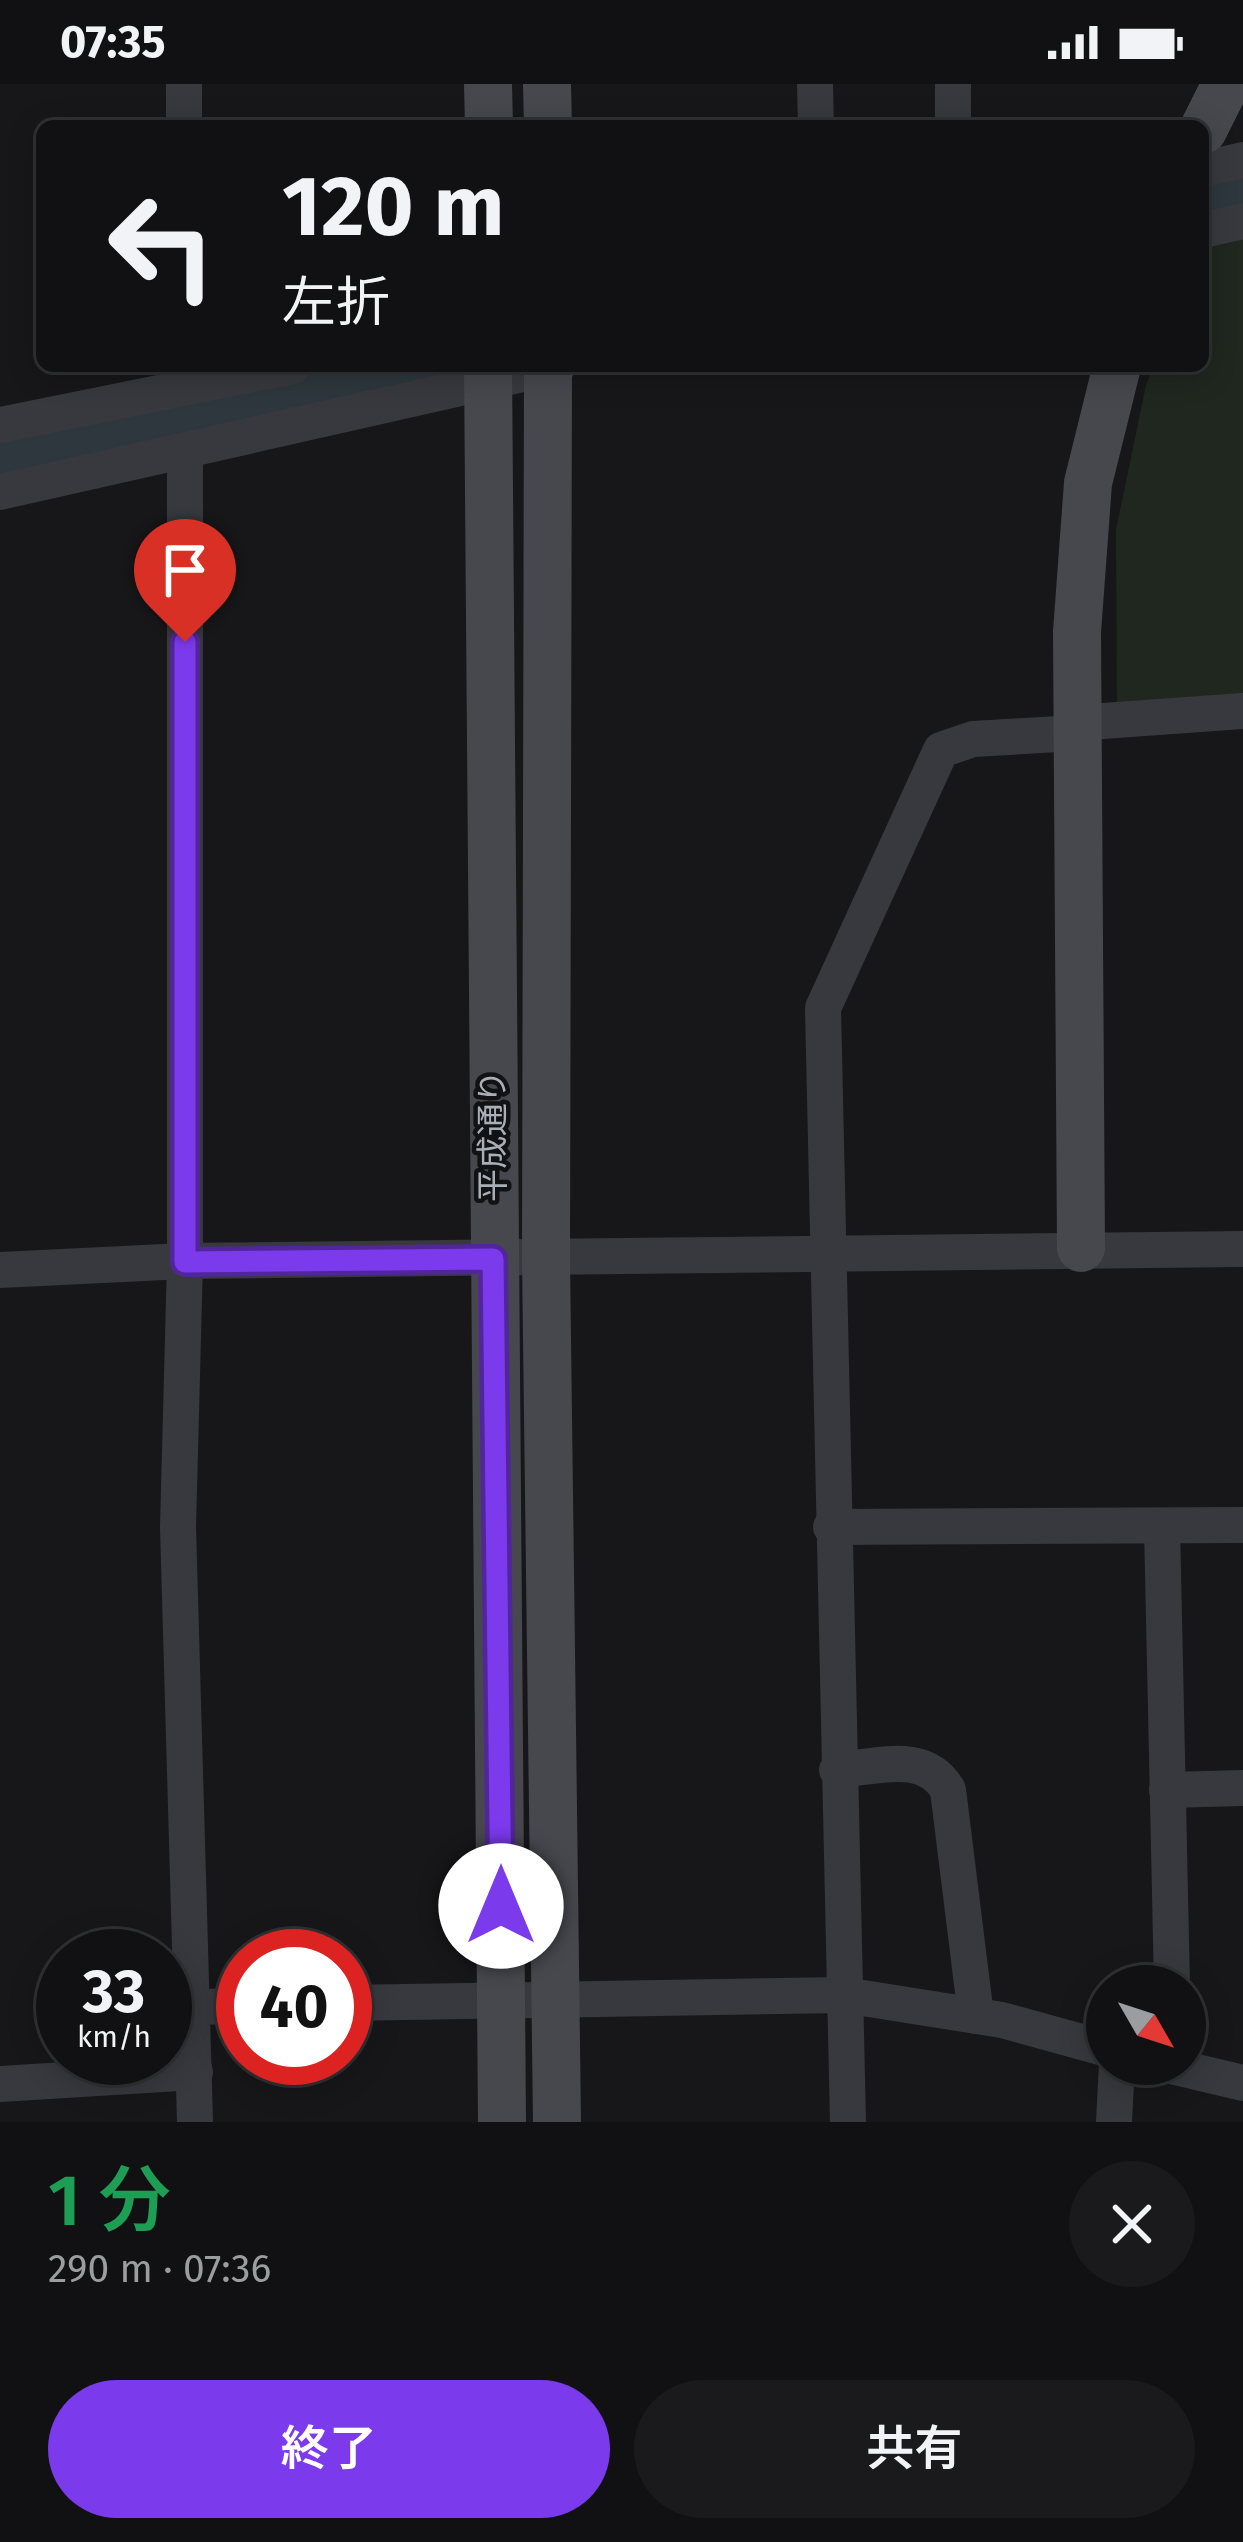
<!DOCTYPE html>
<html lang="ja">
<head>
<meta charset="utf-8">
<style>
	body { margin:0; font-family:"Fira Sans","Noto Sans JP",sans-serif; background:#1a1a1c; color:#f1f3f6; height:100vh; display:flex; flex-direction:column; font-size:45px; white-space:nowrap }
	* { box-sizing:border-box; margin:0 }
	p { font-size:39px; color:#9c9da0 }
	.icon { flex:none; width:66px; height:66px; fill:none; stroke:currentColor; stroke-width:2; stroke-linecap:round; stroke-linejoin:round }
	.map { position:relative; height:2038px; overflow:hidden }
	.side { display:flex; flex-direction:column; background:#111113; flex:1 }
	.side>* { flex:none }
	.top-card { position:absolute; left:36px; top:36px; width:1173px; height:252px; border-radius:18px; box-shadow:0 6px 30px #0003,0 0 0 3px #303133; background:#111113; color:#f1f3f6; overflow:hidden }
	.needle { width:78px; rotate:129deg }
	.controls { position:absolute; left:1086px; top:1881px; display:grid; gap:24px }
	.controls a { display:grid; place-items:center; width:120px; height:120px; border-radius:50%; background:#111113; box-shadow:0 6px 30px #0003,0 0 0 3px #303133; font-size:60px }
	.speed { position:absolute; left:36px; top:1845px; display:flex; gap:24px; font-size:60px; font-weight:700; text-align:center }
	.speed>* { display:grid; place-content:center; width:156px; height:156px; border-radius:50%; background:#111113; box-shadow:0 6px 30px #0003,0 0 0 3px #303133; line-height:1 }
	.speed small { font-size:30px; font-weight:400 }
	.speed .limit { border:18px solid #d22; background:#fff; color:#111 }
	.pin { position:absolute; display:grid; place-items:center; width:102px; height:102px; color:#fff; margin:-123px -51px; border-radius:50% 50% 50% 0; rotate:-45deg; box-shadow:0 0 12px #0007 }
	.pin .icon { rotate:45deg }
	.me { position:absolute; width:132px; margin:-66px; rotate:0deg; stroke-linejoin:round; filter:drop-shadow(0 0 9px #0008) }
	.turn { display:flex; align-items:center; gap:42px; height:252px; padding:0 48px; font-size:54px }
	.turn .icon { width:156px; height:156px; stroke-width:2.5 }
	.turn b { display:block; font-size:84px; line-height:102px }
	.round { display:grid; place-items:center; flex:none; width:126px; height:126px; border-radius:63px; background:#1a1a1c }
	.headline { display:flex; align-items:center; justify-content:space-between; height:204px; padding:0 48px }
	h1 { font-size:72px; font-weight:600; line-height:90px; color:#1e9e55 }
	.primary-button { display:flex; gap:24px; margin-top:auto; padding:24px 48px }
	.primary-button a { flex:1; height:138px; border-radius:72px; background:#7c3aed; color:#fff; font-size:48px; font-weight:600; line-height:138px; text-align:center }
	.primary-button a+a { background:#1a1a1c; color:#f1f3f6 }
	.status { display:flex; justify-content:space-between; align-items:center; height:84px; padding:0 60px; background:#111113; direction:ltr }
	.status svg { height:33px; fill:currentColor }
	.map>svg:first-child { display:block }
	.green { fill:#1f271f }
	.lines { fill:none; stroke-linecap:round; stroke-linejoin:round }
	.river { stroke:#2d373d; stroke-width:66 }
	.street { stroke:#38393e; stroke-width:36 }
	.secondary { stroke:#46484e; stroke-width:48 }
	.route-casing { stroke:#51269a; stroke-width:30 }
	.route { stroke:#7c3aed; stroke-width:21 }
	.labels { text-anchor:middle; stroke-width:9; stroke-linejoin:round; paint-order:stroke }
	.street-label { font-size:33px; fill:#a9afb8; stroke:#121214 }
</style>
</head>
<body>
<div class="status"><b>07:35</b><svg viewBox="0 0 49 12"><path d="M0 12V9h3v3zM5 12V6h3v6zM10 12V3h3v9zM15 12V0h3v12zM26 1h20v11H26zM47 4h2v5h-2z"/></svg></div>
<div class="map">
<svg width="1243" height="2038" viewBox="0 0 1243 2038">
	<rect width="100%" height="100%" fill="#171719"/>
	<!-- green -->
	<path class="green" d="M 1243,137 L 1243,628 L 1117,636 L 1116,446 L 1146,301 L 1154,282 L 1203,282 L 1203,171 L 1215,143 Z"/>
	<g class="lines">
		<!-- river -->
		<g class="river">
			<path d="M 1203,120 L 1243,111"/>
			<path d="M 0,378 L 268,328 L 467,282"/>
		</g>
		<!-- street -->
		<g class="street">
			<path d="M 184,0 L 184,42"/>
			<path d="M 815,0 L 816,42"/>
			<path d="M 953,42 L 953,0"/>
			<path d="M 1203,85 L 1243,76"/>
			<path d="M 1203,146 L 1243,137"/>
			<path d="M 0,341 L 293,282"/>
			<path d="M 185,368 L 185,1177 L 178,1443 L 195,2038"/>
			<path d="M 0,408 L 558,282"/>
			<path d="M 1075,639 L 1243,627"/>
			<path d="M 0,1186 L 185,1177 L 1243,1165"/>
			<path d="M 1162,1442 L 1172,1902"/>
			<path d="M 831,1443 L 1243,1441"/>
			<path d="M 837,1686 C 878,1683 925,1666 948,1706 L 976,1932"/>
			<path d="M 1167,1706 L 1243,1704"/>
			<path d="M 345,1919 L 844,1911 L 1002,1936 L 1107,1965"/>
			<path d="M 195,1923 L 243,1922"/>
			<path d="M 1163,1980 L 1243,1999"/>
			<path d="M 0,2000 L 195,1988"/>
			<path d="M 848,2038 L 823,924 L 941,666 L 973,655 L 1075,649"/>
			<path d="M 1114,2038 L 1117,1980"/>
		</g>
		<!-- secondary -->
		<g class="secondary">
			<path d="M 488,0 L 489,42"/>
			<path d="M 547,0 L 548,42"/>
			<path d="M 1203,46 L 1226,0"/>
			<path d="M 488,282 L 502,2038"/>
			<path d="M 548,282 L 546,1175 L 557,2038"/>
			<path d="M 1081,1164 L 1077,548 L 1088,399 L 1117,282"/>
		</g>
	</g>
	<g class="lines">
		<defs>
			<path id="route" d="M 185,558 L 185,1178 L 493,1175 L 501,1822"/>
		</defs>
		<!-- route casing -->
		<use href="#route" class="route-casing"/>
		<!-- route -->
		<use href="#route" class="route"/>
	</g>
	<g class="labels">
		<!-- street labels -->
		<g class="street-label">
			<text transform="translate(492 1052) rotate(-90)" y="12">平成通り</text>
		</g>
	</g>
</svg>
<div class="controls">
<a><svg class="needle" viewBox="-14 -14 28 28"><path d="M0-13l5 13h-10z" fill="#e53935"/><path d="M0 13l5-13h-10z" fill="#9c9da0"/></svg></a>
</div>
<div class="speed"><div>33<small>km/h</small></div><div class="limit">40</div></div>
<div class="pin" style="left:185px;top:558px;background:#d93025"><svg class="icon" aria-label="arrive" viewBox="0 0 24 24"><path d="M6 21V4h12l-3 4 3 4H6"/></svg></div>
<svg class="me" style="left:501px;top:1822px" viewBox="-20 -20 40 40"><circle r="19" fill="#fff"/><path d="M0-13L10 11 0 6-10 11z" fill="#7c3aed"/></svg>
<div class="top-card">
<div class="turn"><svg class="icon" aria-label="left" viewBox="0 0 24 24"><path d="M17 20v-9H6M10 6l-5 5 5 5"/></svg><div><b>120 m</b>左折</div></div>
</div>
</div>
<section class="side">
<div class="headline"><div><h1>1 分</h1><p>290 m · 07:36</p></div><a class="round"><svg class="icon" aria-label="close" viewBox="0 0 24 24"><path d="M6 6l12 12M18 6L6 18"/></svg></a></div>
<div class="primary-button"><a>終了</a><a>共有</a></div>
</section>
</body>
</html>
